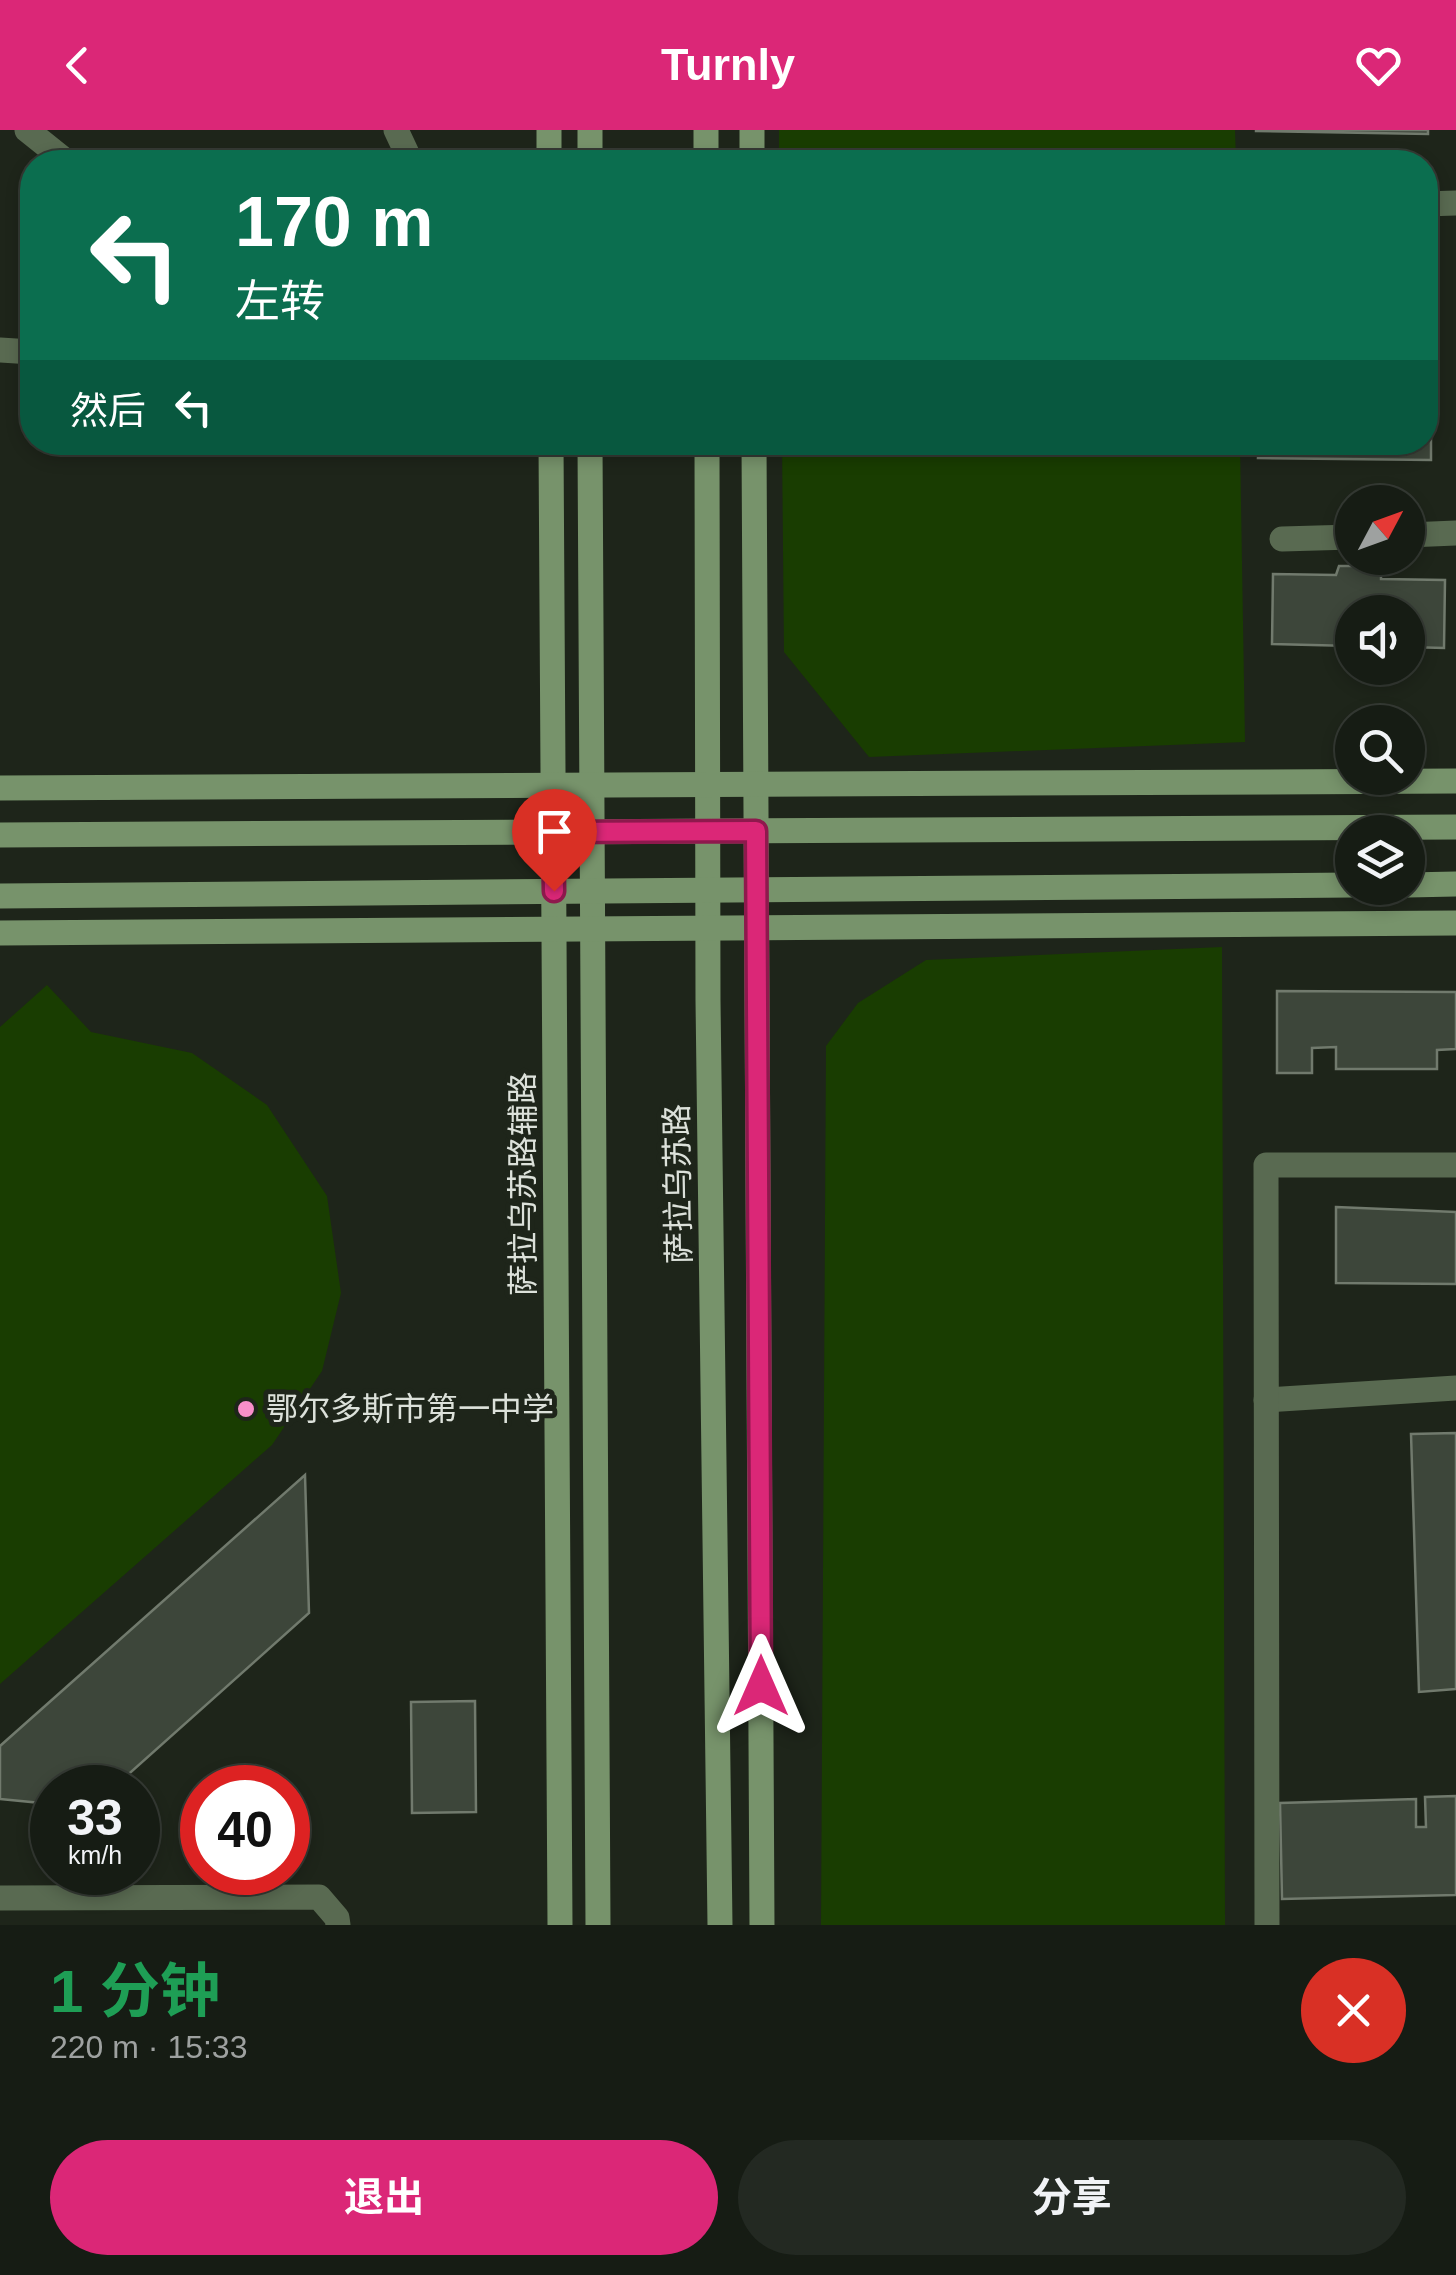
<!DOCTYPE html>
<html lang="zh">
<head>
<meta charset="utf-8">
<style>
	body { margin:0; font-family:Arial,"Noto Sans SC",sans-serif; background:#232922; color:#f1f3f6; height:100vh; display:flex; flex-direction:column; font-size:38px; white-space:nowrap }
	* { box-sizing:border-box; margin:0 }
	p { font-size:32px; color:#9ea1a0 }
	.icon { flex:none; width:55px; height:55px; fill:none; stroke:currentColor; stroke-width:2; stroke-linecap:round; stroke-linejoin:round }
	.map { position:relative; height:1795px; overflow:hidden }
	.details { display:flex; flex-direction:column; background:#161c14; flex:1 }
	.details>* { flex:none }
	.banner { position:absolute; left:20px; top:20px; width:1418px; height:305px; border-radius:40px; box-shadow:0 5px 15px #0003,0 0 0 2px #353a34; background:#0b6e4f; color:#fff; overflow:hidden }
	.needle { width:65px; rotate:49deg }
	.buttons { position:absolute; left:1335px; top:355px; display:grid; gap:20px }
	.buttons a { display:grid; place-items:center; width:90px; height:90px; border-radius:50%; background:#161c14; box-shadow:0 5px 15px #0003,0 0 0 2px #353a34; font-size:50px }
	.speed { position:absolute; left:30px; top:1635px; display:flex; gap:20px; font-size:50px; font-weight:700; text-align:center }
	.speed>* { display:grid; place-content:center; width:130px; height:130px; border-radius:50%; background:#161c14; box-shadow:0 5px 15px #0003,0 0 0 2px #353a34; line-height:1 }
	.speed small { font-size:25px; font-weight:400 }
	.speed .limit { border:15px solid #d22; background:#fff; color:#111 }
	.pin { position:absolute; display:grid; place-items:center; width:85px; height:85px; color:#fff; margin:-102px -42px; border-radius:50% 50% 50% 0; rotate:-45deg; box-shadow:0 0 10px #0007 }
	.pin .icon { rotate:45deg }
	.me { position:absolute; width:110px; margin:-55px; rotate:0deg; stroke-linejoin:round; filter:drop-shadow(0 0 8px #0008) }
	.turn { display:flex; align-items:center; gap:35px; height:210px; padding:0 50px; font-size:45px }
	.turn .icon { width:130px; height:130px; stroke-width:2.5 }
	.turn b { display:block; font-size:70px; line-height:85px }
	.then { display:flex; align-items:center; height:95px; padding:0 50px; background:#0003; gap:20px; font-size:38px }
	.round { display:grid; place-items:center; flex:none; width:105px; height:105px; border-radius:52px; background:#232922 }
	.summary { display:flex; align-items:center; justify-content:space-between; height:170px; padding:0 50px }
	h1 { font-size:60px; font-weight:700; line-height:75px; color:#1e9e55 }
	.button { display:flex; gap:20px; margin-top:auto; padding:20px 50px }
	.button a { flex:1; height:115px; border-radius:60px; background:#db2777; color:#fff; font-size:40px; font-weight:700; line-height:115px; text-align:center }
	.button a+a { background:#232922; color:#f1f3f6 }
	header { display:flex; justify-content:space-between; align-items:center; height:130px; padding:0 50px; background:#db2777; color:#fff; font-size:45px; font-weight:700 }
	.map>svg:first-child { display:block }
	.green { fill:#193d01 }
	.building { fill:#3d463a; stroke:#717a6d; stroke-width:2.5 }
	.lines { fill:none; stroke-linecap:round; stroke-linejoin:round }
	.street { stroke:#596a51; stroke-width:25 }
	.secondary { stroke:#77936b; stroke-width:25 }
	.route-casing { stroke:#8e194d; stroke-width:25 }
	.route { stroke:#db2777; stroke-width:18 }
	.poi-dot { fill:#f98fca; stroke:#1e251a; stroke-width:4 }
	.labels { text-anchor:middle; stroke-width:10; stroke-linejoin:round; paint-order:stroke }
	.street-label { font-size:32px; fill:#dce1da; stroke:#1e251a }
	.poi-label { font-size:32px; fill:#dce1da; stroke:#1e251a; text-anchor:start }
</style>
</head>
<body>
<header><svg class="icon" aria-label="back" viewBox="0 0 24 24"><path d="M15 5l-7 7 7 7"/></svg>Turnly<svg class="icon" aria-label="heart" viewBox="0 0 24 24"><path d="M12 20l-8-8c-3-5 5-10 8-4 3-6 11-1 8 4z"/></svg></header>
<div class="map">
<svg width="1456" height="1795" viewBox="0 0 1456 1795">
	<rect width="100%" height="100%" fill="#1e251a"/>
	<!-- green -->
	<g class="green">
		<path d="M 779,0 L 1235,0 L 1236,32 L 779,32 Z"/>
		<path d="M 782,313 L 1240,313 L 1245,612 L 869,627 L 784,522 Z"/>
		<path d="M 1222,817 L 1225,1795 L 821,1795 L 826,916 L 858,873 L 926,830 Z"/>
		<path d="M 47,855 L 91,902 L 192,923 L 267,975 L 327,1066 L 341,1163 L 322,1241 L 272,1315 L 0,1554 L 0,897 Z"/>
	</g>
	<!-- building -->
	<g class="building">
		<path d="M 1256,0 L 1428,0 L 1428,4 L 1256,1 Z"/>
		<rect x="1425" y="119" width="4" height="67"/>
		<path d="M 1425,263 L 1431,263 L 1431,330 L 1258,328 L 1259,312 L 1425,312 Z"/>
		<path d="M 1339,436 L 1381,436 L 1381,449 L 1445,450 L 1444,518 L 1408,517 L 1408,482 L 1352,482 L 1352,516 L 1272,514 L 1273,444 L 1336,445 Z"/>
		<path d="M 1277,861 L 1456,862 L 1456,919 L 1437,920 L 1437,939 L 1336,939 L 1336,917 L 1312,918 L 1312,943 L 1277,943 Z"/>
		<path d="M 1336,1077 L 1456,1082 L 1456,1154 L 1336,1153 Z"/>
		<path d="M 1456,1303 L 1456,1559 L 1419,1562 L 1411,1304 Z"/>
		<path d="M 305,1345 L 309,1483 L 113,1658 L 52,1658 L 52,1674 L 0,1669 L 0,1616 Z"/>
		<path d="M 475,1571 L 476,1682 L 412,1683 L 411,1572 Z"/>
		<path d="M 1456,1666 L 1456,1765 L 1282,1769 L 1280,1673 L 1416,1669 L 1416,1697 L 1426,1697 L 1425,1667 Z"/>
	</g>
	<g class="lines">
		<!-- street -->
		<g class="street">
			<path d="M 27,0 L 67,32"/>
			<path d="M 396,0 L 411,32"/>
			<path d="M 1425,74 L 1456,73"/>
			<path d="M 0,220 L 32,222"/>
			<path d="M 1408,405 L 1456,403"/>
			<path d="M 1282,409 L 1352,407"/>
			<path d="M 1266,1270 L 1456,1258"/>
			<path d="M 0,1768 L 319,1767 L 337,1788 L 338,1795"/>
			<path d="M 1267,1795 L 1266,1035 L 1456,1035"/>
		</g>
		<!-- secondary -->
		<g class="secondary">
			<path d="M 549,0 L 549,32"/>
			<path d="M 590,0 L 590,32"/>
			<path d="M 706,0 L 706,32"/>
			<path d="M 752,0 L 752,32"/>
			<path d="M 551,312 L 560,1795"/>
			<path d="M 590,312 L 598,1795"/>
			<path d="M 707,312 L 708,870 L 720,1795"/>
			<path d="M 754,312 L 762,1795"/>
			<path d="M 0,658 L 1456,651"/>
			<path d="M 0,705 L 1456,697"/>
			<path d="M 1408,755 L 1456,754"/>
			<path d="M 0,766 L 1352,755"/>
			<path d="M 0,803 L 1456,793"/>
		</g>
	</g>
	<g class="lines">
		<defs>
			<path id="route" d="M 554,761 L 553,702 L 756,701 L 761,1556"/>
		</defs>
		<!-- route casing -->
		<use href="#route" class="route-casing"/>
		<!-- route -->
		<use href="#route" class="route"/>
	</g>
	<!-- markers -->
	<circle class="poi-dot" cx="246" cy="1279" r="10"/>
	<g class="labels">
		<!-- street labels -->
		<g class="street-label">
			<text transform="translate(523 1054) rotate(-90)" y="11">萨拉乌苏路辅路</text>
			<text transform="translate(678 1054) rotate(-91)" y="11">萨拉乌苏路</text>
		</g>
		<!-- poi labels -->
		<g class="poi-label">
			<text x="266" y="1290">鄂尔多斯市第一中学</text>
		</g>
	</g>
</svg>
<div class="buttons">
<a><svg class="needle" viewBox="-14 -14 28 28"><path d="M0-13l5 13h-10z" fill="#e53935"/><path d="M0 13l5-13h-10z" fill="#9ea1a0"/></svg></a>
<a><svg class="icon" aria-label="sound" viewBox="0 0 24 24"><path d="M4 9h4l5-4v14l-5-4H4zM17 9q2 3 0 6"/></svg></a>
<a><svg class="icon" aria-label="search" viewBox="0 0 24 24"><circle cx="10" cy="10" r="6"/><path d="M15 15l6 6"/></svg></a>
<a><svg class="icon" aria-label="layers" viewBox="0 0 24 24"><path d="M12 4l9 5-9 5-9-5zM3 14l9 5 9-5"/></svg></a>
</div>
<div class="speed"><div>33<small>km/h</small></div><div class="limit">40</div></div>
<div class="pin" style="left:554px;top:761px;background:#d93025"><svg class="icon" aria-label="arrive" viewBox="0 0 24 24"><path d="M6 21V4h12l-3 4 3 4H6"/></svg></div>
<svg class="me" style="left:761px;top:1556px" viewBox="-20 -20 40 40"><path d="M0-17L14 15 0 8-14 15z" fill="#db2777" stroke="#fff" stroke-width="4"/></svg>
<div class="banner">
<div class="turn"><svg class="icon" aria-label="left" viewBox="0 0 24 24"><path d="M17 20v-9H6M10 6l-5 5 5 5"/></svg><div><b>170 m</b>左转</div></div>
<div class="then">然后<svg class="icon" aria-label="left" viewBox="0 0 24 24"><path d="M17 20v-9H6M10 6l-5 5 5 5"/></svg></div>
</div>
</div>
<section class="details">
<div class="summary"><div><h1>1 分钟</h1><p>220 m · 15:33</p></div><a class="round" style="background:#d93025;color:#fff"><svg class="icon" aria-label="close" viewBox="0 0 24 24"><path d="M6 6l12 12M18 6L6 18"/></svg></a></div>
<div class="button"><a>退出</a><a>分享</a></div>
</section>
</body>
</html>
